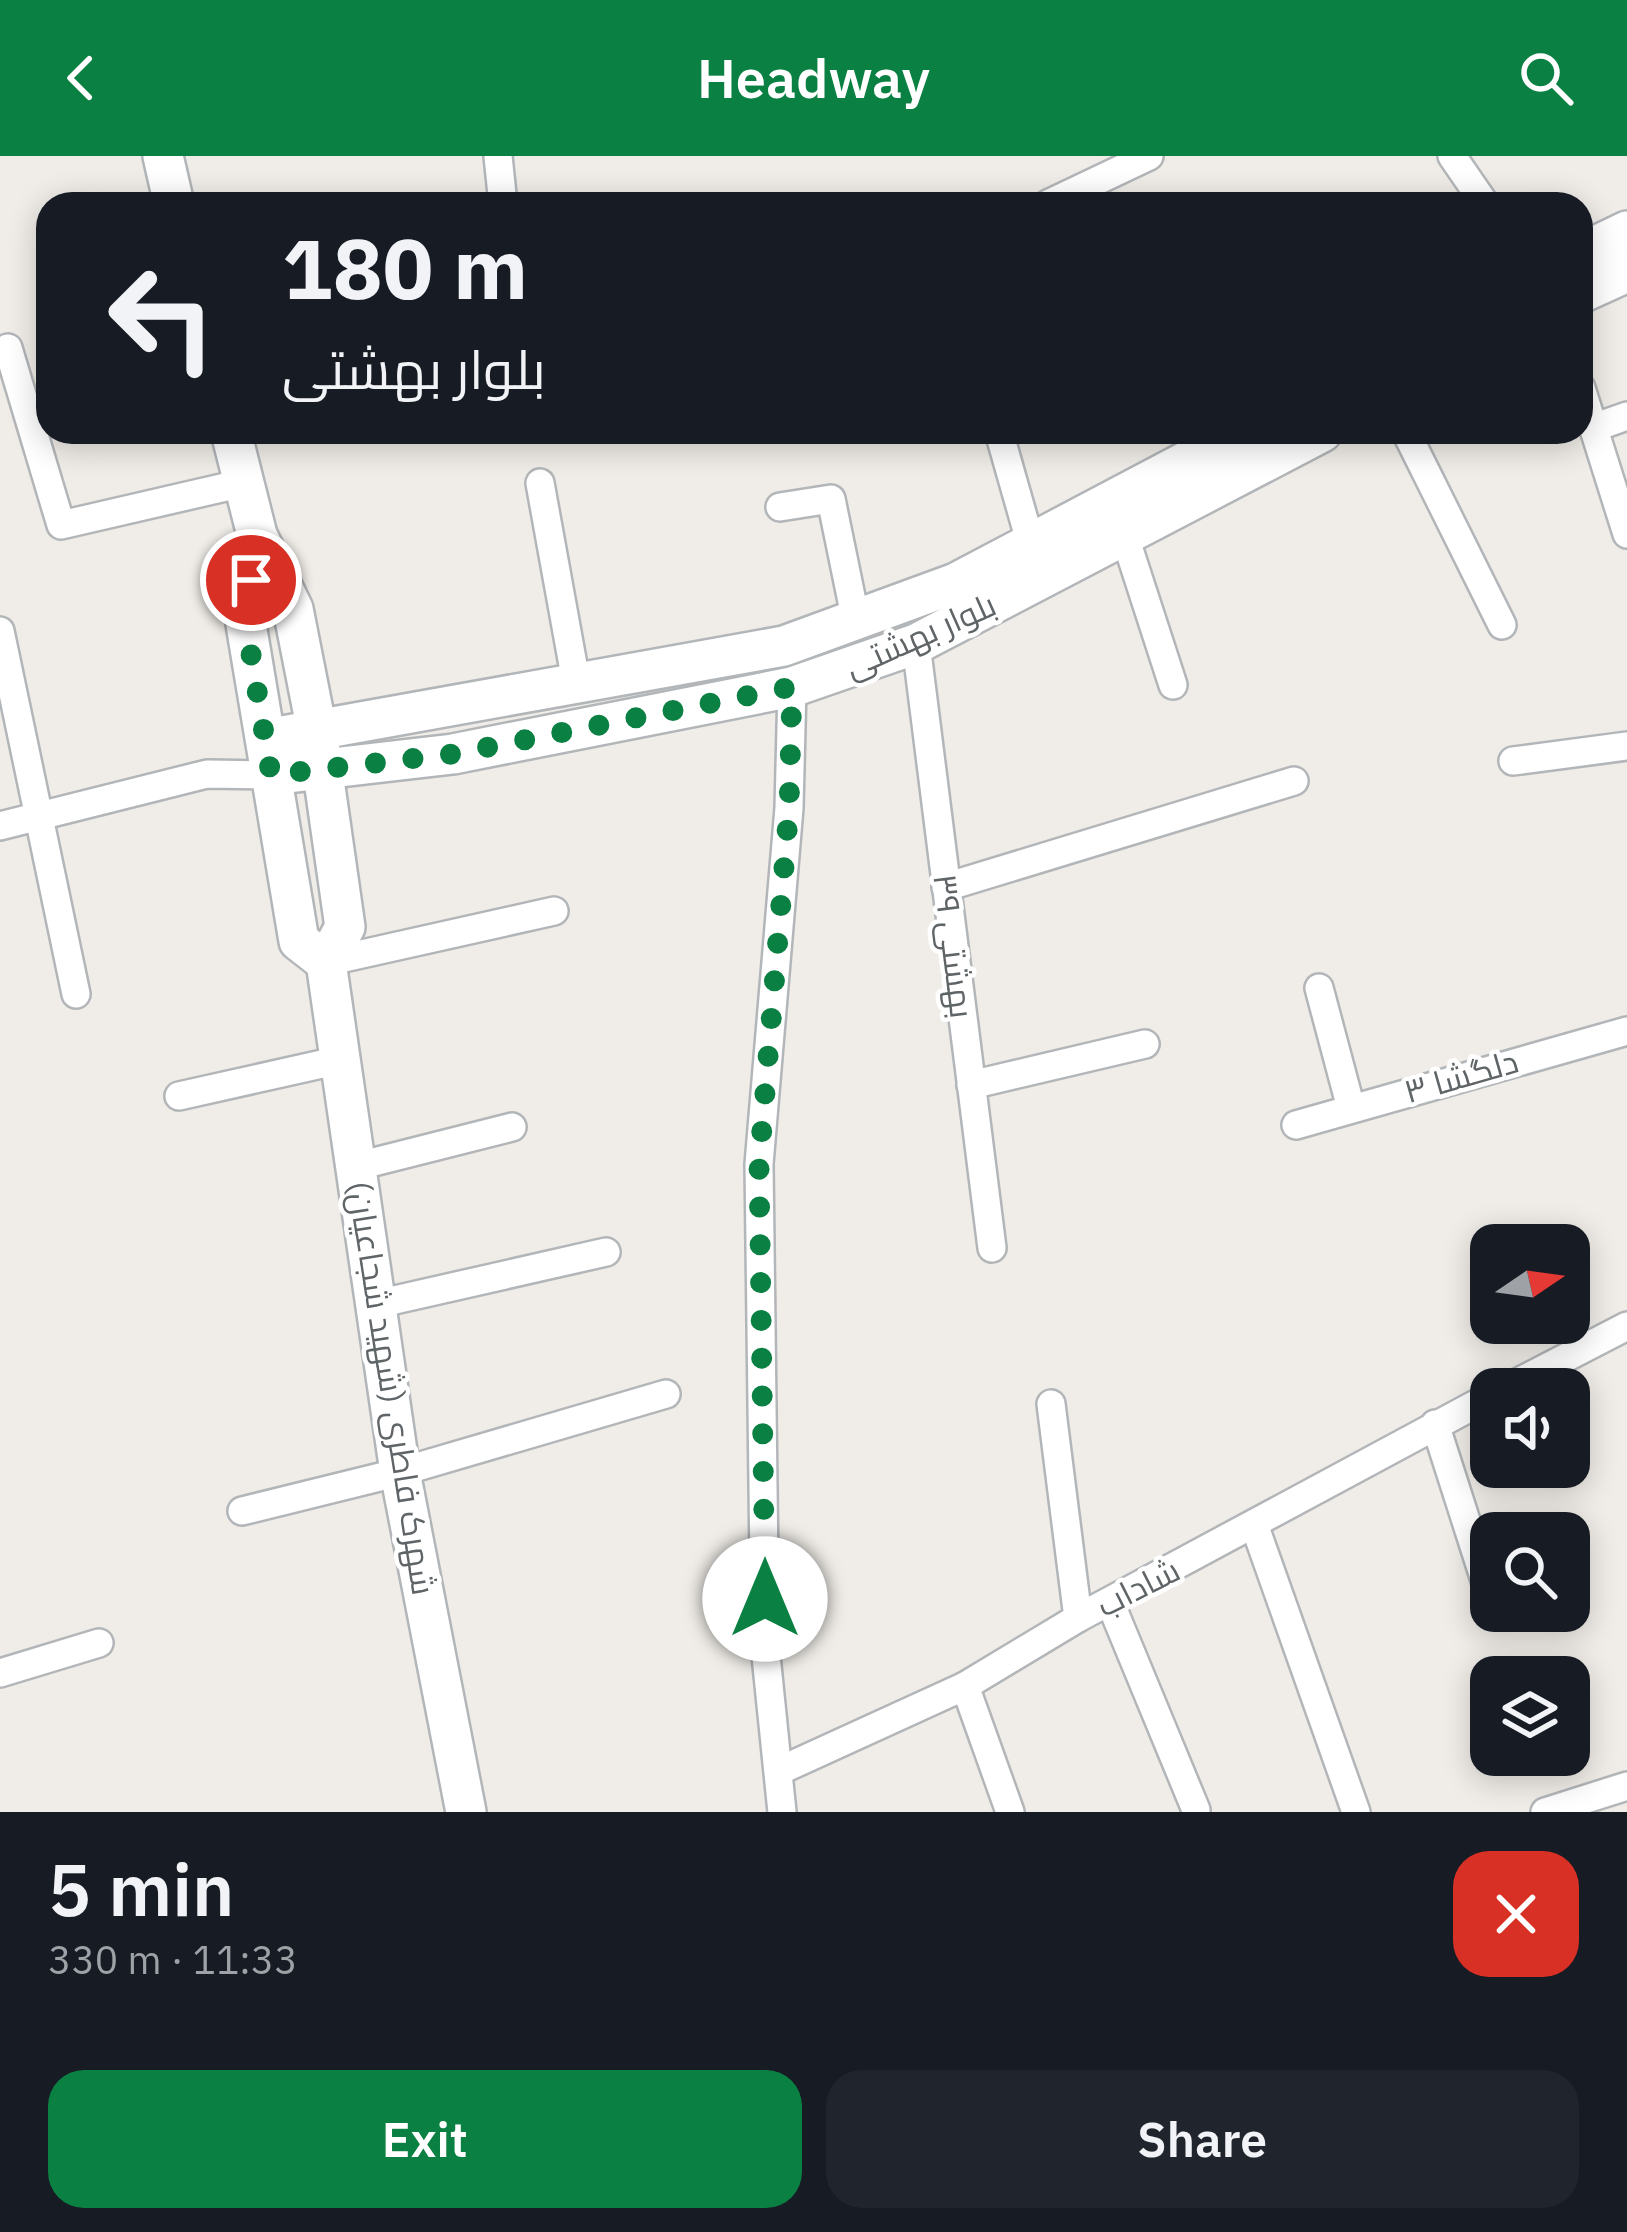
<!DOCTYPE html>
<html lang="en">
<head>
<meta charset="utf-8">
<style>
	body { margin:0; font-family:"IBM Plex Sans",Cairo,sans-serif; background:#20242c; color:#f1f3f6; height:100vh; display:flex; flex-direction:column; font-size:45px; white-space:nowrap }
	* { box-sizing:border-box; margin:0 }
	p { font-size:39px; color:#9ea1a6 }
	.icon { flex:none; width:66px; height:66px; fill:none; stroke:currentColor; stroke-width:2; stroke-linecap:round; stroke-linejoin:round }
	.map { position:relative; height:1656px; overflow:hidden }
	.details { display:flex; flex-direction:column; background:#171b24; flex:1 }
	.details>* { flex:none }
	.guide { position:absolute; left:36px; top:36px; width:1557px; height:252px; border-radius:36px; box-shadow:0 6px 30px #0003; background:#171b24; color:#f1f3f6; overflow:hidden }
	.needle { width:78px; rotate:77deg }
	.buttons { position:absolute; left:1470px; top:1068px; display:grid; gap:24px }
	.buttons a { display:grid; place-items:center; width:120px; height:120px; border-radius:24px; background:#171b24; box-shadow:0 6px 30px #0003; font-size:60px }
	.pin { position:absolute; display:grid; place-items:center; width:102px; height:102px; color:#fff; margin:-51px; border:6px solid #fff; border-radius:50%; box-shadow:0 3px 12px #0007 }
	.me { position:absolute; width:132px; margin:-66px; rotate:0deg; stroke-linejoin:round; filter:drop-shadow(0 0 9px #0008) }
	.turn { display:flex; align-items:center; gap:42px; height:252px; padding:0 48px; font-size:54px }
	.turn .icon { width:156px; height:156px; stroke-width:2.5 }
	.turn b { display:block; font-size:84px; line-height:102px }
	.round { display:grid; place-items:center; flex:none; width:126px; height:126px; border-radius:36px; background:#20242c }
	.summary { display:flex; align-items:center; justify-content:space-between; height:204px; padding:0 48px }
	h1 { font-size:72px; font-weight:600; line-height:90px }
	.button { display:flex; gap:24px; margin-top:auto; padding:24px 48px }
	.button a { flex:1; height:138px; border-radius:36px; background:#0b8043; color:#fff; font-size:48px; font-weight:600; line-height:138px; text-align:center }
	.button a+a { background:#20242c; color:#f1f3f6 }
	header { display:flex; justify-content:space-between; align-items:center; height:156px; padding:0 48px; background:#0b8043; color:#fff; font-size:54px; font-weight:600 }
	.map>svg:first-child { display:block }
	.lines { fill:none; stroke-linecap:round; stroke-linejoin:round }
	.street-casing { stroke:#b3b6b9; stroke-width:32 }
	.secondary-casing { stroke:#b2b6b9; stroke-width:44 }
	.street { stroke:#fff; stroke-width:27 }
	.secondary { stroke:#fff; stroke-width:39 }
	.route { stroke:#0b8043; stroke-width:21; stroke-dasharray:0 37.8 }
	.labels { text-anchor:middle; stroke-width:9; stroke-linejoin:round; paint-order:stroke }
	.street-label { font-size:33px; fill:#5f6467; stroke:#fff }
</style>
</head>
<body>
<header><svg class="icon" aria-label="back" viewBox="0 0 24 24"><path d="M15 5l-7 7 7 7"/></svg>Headway<svg class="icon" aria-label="search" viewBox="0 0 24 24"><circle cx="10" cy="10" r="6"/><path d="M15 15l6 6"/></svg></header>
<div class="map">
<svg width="1627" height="1656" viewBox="0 0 1627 1656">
	<rect width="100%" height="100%" fill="#f0ede8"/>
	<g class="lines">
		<defs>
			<g id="street">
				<path d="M 498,0 L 503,48"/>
				<path d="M 1452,0 L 1485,48"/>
				<path d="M 1048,48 L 1149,0"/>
				<path d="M 8,192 L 61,369 L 243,327"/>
				<path d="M 1581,232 L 1627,378"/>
				<path d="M 1593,272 L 1627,260"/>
				<path d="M 999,276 L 1030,385"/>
				<path d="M 1406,276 L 1502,469"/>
				<path d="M 540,327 L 577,531"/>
				<path d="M 780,351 L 831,343 L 856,465"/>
				<path d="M 1124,378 L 1173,529"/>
				<path d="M 0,475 L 76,838"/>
				<path d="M 916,488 L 992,1092"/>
				<path d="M 1513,605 L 1627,590"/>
				<path d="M 0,670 L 207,618 L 271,619"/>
				<path d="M 946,731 L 1294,625"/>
				<path d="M 326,806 L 554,755"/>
				<path d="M 1319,832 L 1351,952"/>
				<path d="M 971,929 L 1145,888"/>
				<path d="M 179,940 L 340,904"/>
				<path d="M 1296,969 L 1627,875"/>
				<path d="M 358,1010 L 512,971"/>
				<path d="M 377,1148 L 606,1096"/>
				<path d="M 1505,1233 L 1627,1170"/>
				<path d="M 1051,1248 L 1078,1462"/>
				<path d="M 1435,1268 L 1491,1443"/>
				<path d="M 242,1355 L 400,1316 L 666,1238"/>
				<path d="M 1255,1371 L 1356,1656"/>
				<path d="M 1110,1446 L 1196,1654"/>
				<path d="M 0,1517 L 99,1487"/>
				<path d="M 965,1530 L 1010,1656"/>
				<path d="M 781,1614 L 965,1530 L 1078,1462 L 1491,1240"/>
				<path d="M 782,1656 L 765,1490 L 759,1008 L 789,652 L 792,531"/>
				<path d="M 1545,1656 L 1627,1630"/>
			</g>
			<g id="secondary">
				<path d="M 163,0 L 174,48"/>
				<path d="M 1581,97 L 1627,75"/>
				<path d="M 1581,137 L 1627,116"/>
				<path d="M 231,276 L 257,379 L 293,453 L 317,575 L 345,771 L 326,806 L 400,1316 L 466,1656"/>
				<path d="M 257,380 L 246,468 L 299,785 L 326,806"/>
				<path d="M 266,583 L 784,490 L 956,427 L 1242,276"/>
				<path d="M 271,619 L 453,598 L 792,531 L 916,488 L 1322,276"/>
			</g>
		</defs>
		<!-- street casing -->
		<use href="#street" class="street-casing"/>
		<!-- secondary casing -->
		<use href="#secondary" class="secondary-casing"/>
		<!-- street -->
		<use href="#street" class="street"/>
		<!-- secondary -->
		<use href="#secondary" class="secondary"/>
	</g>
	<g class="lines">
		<!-- route -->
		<path class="route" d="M 251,424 L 246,468 L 271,619 L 453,598 L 792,531 L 789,652 L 759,1008 L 765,1443"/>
	</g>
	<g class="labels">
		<!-- street labels -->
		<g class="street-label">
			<text transform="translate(920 479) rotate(-24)" y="12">بلوار بهشتی</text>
			<text transform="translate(954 790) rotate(83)" y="12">بهشتی ۳۹</text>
			<text transform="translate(1461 920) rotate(-16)" y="12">دلگشا ۳</text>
			<text transform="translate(392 1232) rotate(81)" y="12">شهرک فاطری (شهید شجاعیان)</text>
			<text transform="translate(1138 1431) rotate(-27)" y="12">شاداب</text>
		</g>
	</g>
</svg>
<div class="buttons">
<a><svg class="needle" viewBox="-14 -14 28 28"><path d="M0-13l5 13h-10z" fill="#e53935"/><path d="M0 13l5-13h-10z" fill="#9ea1a6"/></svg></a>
<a><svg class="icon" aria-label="sound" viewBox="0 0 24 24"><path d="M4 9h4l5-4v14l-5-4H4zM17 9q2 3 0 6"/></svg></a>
<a><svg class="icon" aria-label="search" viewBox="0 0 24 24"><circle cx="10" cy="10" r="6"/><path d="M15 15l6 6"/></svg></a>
<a><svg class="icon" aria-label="layers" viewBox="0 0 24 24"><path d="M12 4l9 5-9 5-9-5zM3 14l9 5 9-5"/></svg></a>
</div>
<div class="pin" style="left:251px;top:424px;background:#d93025"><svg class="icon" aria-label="arrive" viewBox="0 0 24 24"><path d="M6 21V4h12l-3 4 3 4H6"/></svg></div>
<svg class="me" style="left:765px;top:1443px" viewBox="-20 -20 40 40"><circle r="19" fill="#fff"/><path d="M0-13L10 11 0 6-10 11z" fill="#0b8043"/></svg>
<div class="guide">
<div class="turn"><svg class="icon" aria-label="left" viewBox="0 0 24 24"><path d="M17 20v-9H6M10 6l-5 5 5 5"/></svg><div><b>180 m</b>بلوار بهشتی</div></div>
</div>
</div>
<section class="details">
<div class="summary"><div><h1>5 min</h1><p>330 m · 11:33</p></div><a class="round" style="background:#d93025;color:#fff"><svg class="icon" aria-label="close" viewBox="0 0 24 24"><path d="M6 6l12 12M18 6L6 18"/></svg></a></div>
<div class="button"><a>Exit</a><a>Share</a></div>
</section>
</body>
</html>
